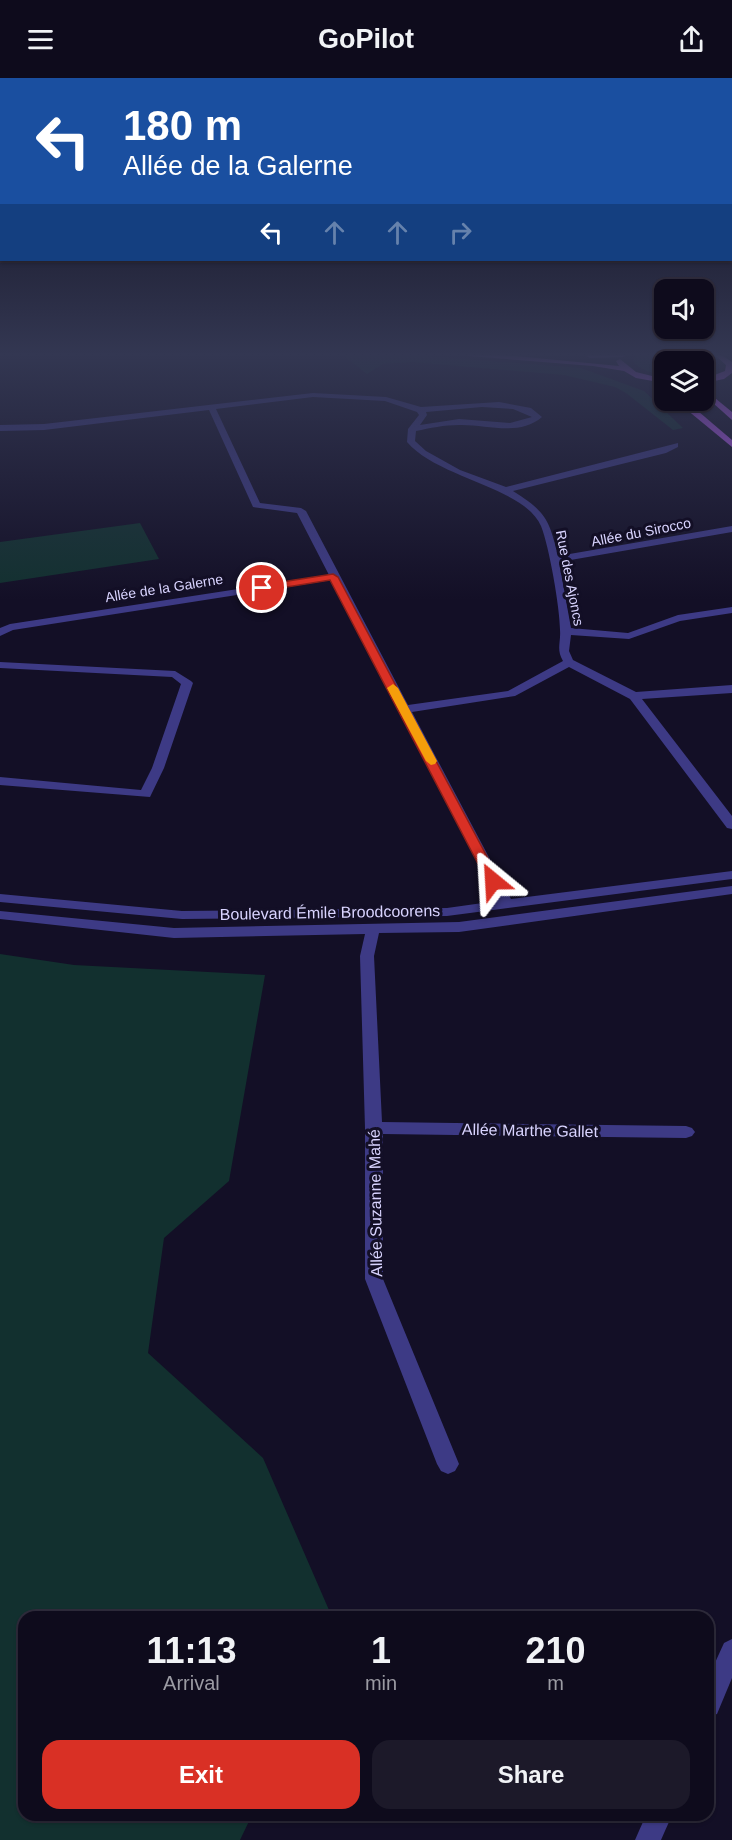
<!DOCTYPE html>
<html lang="en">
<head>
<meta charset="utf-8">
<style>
	body { margin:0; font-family:Helvetica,sans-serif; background:#1c1929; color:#f1f3f6; height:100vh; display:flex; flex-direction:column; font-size:22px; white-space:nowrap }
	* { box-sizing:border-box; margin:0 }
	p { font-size:20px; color:#9b9ba3 }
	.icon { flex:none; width:33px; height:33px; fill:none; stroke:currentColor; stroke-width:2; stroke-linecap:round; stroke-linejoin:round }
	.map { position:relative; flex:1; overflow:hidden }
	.details { position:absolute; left:18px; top:1533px; width:696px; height:210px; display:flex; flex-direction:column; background:#0e0b1c; border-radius:18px; box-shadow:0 2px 4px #0004,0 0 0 2px #2e2b3b }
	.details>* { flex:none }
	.hud { position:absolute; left:0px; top:0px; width:732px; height:183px; box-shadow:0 2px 4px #0004,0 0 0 2px #2e2b3b; background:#1a4fa0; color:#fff; overflow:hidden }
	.fabs { position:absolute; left:654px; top:201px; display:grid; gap:12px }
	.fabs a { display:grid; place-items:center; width:60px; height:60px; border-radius:12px; background:#0e0b1c; box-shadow:0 2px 4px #0004,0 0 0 2px #2e2b3b; font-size:30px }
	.pin { position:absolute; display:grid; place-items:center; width:51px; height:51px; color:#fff; margin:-26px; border:3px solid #fff; border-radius:50%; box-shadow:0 2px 6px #0007 }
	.me { position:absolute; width:66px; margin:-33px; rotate:333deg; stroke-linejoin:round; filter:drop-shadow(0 0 4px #0008) }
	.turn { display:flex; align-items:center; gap:21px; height:126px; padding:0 24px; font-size:27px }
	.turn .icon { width:78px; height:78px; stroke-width:2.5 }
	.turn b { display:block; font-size:42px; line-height:51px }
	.lanes { display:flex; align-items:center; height:57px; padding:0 24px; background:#0003; justify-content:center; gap:30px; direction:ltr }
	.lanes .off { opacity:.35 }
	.eta { display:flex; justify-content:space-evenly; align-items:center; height:102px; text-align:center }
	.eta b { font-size:36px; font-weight:800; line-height:42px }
	.button { display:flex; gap:12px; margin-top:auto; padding:12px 24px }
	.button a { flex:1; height:69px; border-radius:18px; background:#d93025; color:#fff; font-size:24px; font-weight:800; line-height:69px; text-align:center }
	.button a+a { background:#1c1929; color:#f1f3f6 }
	header { display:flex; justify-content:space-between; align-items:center; height:78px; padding:0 24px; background:#0e0b1c; font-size:27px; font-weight:800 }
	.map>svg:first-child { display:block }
	.green { fill:#12302f }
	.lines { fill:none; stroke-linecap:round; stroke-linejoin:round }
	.minor { fill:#3d3a85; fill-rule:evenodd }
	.major { fill:#c25bff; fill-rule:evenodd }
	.route { fill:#d93025; stroke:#8d1f18; stroke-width:1.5 }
	.slow { fill:#f59e0b }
	.labels { text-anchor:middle; stroke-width:6; stroke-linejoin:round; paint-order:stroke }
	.far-street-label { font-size:14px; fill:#d9d4ff; stroke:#130f26 }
	.street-label { font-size:16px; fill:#d9d4ff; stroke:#130f26 }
</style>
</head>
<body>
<header><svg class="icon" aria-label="menu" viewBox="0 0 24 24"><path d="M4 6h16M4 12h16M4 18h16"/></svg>GoPilot<svg class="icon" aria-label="share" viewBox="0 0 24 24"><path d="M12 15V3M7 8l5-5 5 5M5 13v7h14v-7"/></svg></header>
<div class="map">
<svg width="732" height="1762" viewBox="0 0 732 1762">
	<rect width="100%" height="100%" fill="#130f26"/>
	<!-- green -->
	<g class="green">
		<path d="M 328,275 L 387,275 L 581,290 L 644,313 L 683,350 L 673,352 L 626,315 L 615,309 L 564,297 L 412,284 L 383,286 L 367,296 L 344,278 Z"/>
		<path d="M 644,275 C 661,275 701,268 710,287 L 704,293 L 704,284 L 664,284 L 664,297 C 653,295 640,293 633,283 L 634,279 Z"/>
		<path d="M 140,445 L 159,481 L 0,505 L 0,464 Z"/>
		<path d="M 0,876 L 74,887 L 265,897 L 229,1103 L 164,1160 L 148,1275 L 263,1380 L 332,1539 L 24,1539 L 24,1737 L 252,1737 L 240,1762 L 0,1762 Z"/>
	</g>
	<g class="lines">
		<!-- minor -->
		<g class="minor">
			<path d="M 313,315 L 386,319 L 421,329 L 499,324 L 531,330 L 542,339 C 519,359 486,346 459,347 C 444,347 430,350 416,353 L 415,363 L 426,373 L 460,392 L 506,409 L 678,365 L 678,369 L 666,375 L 513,413 C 546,434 549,441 558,478 L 732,448 L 732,454 L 559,484 L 571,550 L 628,555 L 678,537 L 732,529 L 732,535 L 680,543 L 629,561 L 571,557 L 569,573 L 573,582 L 636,614 L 732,607 L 732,615 L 642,621 L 732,738 L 732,751 L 727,750 L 630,621 L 569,589 L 515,618 L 412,634 L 511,821 L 732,793 L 732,801 L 447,838 L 182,841 L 0,824 L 0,816 L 182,833 L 447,830 L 497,823 L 332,502 L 13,552 L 0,558 L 0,550 L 10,546 L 329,497 L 297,435 L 253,429 L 209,332 L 44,352 L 0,353 L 0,347 L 44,346 ZM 313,319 L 385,323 L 417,334 L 419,337 L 408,351 L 407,364 C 439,401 524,409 541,448 C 549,468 560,530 560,552 C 561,565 556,571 563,583 L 508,613 L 408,627 L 306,433 L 301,430 L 260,425 L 216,331 ZM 482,329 L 513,331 L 532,339 L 510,345 L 459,341 L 420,347 L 427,337 L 426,334 Z"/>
			<path d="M 0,584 L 175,593 L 191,603 L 193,605 L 164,690 L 150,719 L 0,707 L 0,699 L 141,712 L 152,690 L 181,606 L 172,599 L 0,590 Z"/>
			<path d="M 732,808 L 732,816 L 459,854 L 379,855 L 374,878 L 382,1044 L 686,1048 L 692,1050 L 695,1054 L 692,1058 L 686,1060 L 383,1056 L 383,1201 L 459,1386 L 455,1393 L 448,1396 L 441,1393 L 437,1386 L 365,1201 L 365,1050 L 360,878 L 365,856 L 174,860 L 0,841 L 0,833 L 174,850 L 459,844 Z"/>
			<path d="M 732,1561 L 732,1600 L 717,1636 L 708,1639 L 708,1600 L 724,1565 Z"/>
			<path d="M 646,1737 L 672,1737 L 661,1762 L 635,1762 Z"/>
		</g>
		<!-- major -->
		<g class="major">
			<path d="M 453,275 L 484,275 L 619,288 L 616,283 L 620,281 L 636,294 L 664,301 L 664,305 L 636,300 L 624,293 L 593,288 L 457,277 Z"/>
			<path d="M 618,275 L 627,277 L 623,279 L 590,280 L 586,278 L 590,276 Z"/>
			<path d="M 720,276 L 732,284 L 732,295 L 724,301 L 704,305 L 704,301 L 725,293 L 726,287 L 716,278 Z"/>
			<path d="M 704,311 L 732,334 L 732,342 L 704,317 Z"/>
			<path d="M 675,322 L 685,322 L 732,362 L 732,369 Z"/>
		</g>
	</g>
	<!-- sky -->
	<linearGradient id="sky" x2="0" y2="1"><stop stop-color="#0a0815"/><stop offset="0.53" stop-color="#333752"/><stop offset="1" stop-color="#333752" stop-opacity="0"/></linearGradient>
	<rect width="732" height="522" fill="url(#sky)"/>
	<!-- route -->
	<path class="route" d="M 333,496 L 338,499 L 500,803 L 498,806 L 493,807 L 487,803 L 330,502 L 262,513 L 258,510 L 262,507 Z"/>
	<!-- slow -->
	<path class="slow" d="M 393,606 L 398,610 L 437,683 L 435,686 L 431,687 L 426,683 L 387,610 Z"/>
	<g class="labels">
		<!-- far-street labels -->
		<g class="far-street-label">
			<text transform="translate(641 454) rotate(-11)" y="5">Allée du Sirocco</text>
			<text transform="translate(570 500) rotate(79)" y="5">Rue des Ajoncs</text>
			<text transform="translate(164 510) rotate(-9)" y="5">Allée de la Galerne</text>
		</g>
		<!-- street labels -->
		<g class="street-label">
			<text transform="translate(330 834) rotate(-1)" y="6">Boulevard Émile Broodcoorens</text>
			<text transform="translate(530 1052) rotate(1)" y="6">Allée Marthe Gallet</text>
			<text transform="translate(375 1125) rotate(-91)" y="6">Allée Suzanne Mahé</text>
		</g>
	</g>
</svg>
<div class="fabs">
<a><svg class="icon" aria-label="sound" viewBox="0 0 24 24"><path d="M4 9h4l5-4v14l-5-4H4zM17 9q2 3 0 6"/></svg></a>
<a><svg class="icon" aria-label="layers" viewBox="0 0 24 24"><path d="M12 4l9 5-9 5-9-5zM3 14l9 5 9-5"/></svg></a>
</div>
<div class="pin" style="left:262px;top:510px;background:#d93025"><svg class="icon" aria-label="arrive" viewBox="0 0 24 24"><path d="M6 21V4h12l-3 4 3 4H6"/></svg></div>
<svg class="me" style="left:493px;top:803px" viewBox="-20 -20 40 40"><path d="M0-17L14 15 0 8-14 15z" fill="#d93025" stroke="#fff" stroke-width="4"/></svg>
<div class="hud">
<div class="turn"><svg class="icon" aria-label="left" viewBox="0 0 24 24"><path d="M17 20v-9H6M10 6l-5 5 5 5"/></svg><div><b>180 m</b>Allée de la Galerne</div></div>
<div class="lanes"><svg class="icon" aria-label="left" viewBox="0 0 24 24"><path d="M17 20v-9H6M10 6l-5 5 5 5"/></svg><svg class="icon off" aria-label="ahead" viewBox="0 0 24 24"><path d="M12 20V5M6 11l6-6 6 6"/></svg><svg class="icon off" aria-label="ahead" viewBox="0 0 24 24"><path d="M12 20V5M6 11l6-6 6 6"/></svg><svg class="icon off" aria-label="right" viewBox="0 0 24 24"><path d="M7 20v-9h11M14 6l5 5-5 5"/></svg></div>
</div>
<section class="details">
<div class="eta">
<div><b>11:13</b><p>Arrival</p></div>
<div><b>1</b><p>min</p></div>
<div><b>210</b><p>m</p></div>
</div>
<div class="button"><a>Exit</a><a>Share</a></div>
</section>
</div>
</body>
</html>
